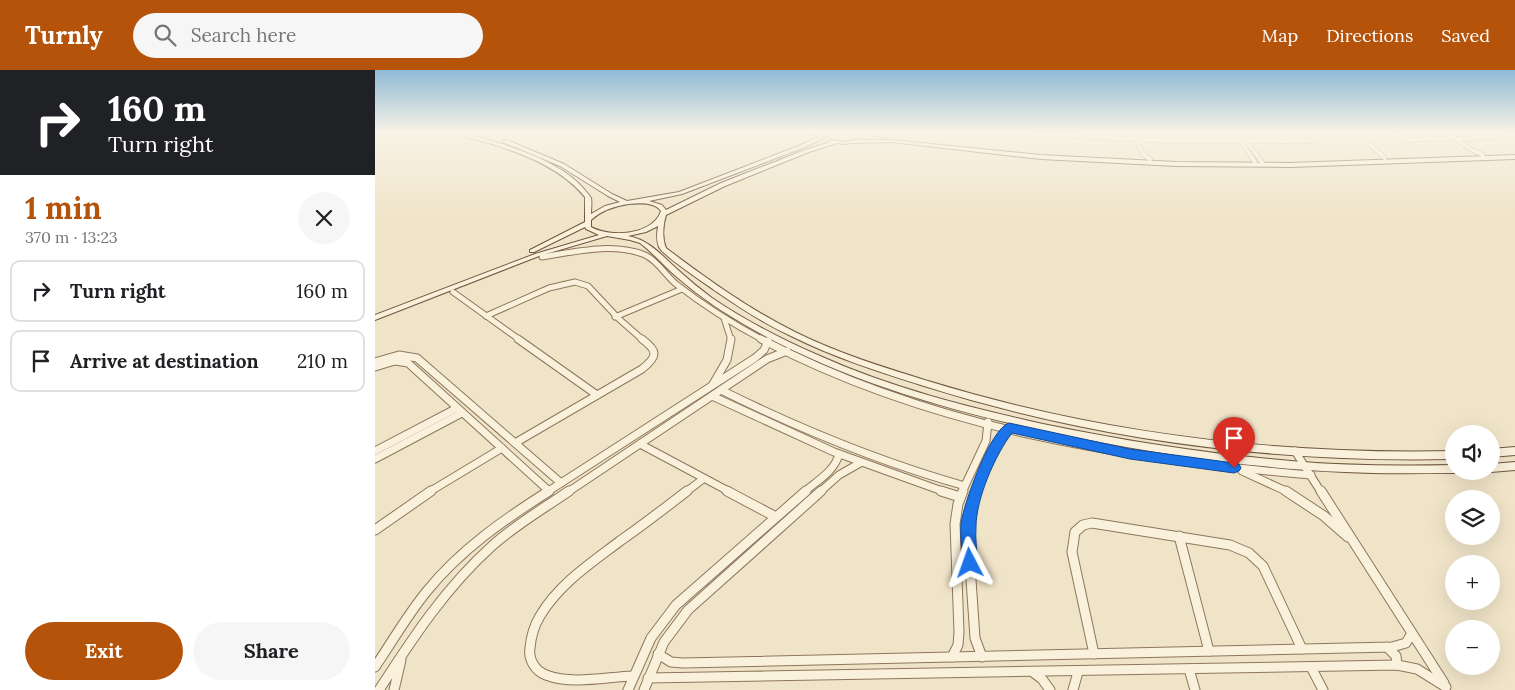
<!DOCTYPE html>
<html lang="en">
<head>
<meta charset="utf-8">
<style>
	body { margin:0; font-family:Lora,serif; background:#f6f6f6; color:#202124; height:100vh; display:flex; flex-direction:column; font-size:19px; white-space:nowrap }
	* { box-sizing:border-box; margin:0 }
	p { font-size:16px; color:#757577 }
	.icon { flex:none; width:28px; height:28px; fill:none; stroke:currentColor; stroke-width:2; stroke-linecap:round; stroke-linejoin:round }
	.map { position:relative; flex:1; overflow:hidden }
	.sheet { display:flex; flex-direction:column; background:#fff; width:375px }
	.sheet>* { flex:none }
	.guide { background:#202124; color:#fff; overflow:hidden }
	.controls { position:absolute; left:1070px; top:355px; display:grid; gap:10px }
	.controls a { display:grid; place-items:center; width:55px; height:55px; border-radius:50%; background:#fff; box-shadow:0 5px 20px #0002; font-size:25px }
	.pin { position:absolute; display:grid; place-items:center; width:42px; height:42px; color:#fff; margin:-51px -21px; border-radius:50% 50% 50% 0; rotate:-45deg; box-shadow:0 0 5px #0007 }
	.pin .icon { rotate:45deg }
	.me { position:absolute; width:55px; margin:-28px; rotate:356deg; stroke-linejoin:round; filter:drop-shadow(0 0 4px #0008) }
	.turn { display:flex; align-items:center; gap:18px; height:105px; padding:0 25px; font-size:22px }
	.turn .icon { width:65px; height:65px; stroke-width:2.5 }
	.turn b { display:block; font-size:35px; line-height:42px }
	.round { display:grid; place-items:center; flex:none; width:52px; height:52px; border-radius:26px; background:#f6f6f6 }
	.overview { display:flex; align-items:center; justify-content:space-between; height:85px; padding:0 25px }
	h1 { font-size:30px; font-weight:700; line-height:38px; color:#b45309 }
	.cta { display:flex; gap:10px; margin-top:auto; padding:10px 25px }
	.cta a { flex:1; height:58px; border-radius:30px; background:#b45309; color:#fff; font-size:20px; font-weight:700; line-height:58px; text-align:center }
	.cta a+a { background:#f6f6f6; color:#202124 }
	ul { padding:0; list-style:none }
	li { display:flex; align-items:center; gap:15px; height:62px; margin:0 10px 8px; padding:0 15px; border:2px solid #e0e0e0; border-radius:10px }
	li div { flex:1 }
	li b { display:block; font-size:19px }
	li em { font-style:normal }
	header { display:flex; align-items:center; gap:30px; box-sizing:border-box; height:70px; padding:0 25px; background:#b45309; color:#fff }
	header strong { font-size:24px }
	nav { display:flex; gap:28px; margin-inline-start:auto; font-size:18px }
	.search { width:350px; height:45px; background:#f6f6f6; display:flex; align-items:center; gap:12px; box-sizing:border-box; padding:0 18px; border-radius:28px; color:#757577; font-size:19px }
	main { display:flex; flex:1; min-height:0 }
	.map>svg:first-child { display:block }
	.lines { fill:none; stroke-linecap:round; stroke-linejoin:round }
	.street-far3-casing { stroke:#8d765c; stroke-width:5 }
	.street-far2-casing { stroke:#8d765c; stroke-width:7 }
	.street-far1-casing { stroke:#8d765c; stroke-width:9 }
	.street-casing { stroke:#8d765c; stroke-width:11 }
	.secondary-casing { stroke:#6f573f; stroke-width:2 }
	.street-far3 { stroke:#faf1dc; stroke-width:4 }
	.street-far2 { stroke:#faf1dc; stroke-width:5 }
	.street-far1 { stroke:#faf1dc; stroke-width:7 }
	.street { stroke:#faf1dc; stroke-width:9 }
	.secondary { fill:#faf1dc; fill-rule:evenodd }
	.route { fill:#1a73e8; stroke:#114b97 }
</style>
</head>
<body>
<header>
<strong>Turnly</strong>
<div class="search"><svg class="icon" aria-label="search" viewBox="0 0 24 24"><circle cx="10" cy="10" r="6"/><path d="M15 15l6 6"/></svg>Search here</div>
<nav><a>Map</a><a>Directions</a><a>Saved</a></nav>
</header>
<main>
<section class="sheet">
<div class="guide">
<div class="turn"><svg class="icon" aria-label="right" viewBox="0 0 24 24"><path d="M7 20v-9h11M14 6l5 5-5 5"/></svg><div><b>160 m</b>Turn right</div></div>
</div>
<div class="overview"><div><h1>1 min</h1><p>370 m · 13:23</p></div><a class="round"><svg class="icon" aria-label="close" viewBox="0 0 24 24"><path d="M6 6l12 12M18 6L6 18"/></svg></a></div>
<ul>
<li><svg class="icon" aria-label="right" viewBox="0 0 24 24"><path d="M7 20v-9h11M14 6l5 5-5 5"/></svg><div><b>Turn right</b></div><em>160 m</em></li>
<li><svg class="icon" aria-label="arrive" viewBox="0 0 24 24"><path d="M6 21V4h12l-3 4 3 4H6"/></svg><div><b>Arrive at destination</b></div><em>210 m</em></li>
</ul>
<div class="cta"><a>Exit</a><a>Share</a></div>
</section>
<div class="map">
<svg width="1140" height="620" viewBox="0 0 1140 620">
	<rect width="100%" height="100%" fill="#f0e4c8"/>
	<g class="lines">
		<defs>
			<g id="street-far3">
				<path d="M 642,63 L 793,71 L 934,71 L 940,68 L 936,63"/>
				<path d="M 758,63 L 768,84 L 775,89"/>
				<path d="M 860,63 L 880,92"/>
				<path d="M 865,63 L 887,92"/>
				<path d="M 904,63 L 912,71"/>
				<path d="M 982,63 L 1010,88"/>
				<path d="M 1014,63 L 1036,70 L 1076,68"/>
				<path d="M 1073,63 L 1095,79 L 1108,85"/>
				<path d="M 1082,69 L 1140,66"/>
			</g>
			<g id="street-far2">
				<path d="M 167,187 C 199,182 238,172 270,185 C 283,191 290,205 301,214 C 328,235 358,254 388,270"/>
				<path d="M 78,222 L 145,270"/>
				<path d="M 111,246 L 174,218 L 200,212 L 213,216 L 244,249 L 268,270"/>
				<path d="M 240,247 L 307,219"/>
				<path d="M 349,248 L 356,270"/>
			</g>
			<g id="street-far1">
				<path d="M 143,269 L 222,325"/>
				<path d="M 386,269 C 555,358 748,389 936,405"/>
				<path d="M 0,292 L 24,285 L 42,288 L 186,413"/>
				<path d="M 0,297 L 20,291 L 33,293 L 174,421"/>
				<path d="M 338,314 L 352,290 L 356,269"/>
				<path d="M 346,320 C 425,359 505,392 590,416"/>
				<path d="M 337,326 L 459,382 L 570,422"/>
				<path d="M 140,373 L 267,299 C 283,286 283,281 267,269"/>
				<path d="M 265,374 L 355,422"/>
				<path d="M 0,381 L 82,338"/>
				<path d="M 920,381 L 946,422"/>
				<path d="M 0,389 L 87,343"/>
				<path d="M 867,401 L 913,422"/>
				<path d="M 54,422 L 127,378"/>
				<path d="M 172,422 L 380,288 L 389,280 L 393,271"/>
				<path d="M 193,422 L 392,289 L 412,281"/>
				<path d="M 311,422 L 328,409"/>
				<path d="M 429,422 C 442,411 460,401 464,384"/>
				<path d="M 445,422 L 464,405 L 485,393"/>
				<path d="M 587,422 L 611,371 L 613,352"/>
				<path d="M 601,422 L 623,373 L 634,358"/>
			</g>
			<g id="street">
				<path d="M 352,421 L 401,447"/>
				<path d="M 566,421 L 585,427"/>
				<path d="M 601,421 L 594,446 L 593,466 L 600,568 L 607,587"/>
				<path d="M 911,421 L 949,446 L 973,467"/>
				<path d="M 946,421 L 1069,613"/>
				<path d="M 0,460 L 56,421"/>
				<path d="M 804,466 L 834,581"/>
				<path d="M 1012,577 L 1021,586 L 1022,595"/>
				<path d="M 283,584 L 296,592 L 308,593 L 1017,577 L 1031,573 L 1037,563"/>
				<path d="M 719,584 L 697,482 L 700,462 L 708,455 L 717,453 L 855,475 L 874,483 L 888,496 L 927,579"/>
				<path d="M 577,587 L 583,575 L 584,562 L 580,454 L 583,434 L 588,421"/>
				<path d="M 0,597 C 17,572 33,544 52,521 C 86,479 130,449 174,421"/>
				<path d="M 936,597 L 948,620"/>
				<path d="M 814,599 L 820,620"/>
				<path d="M 659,603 L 667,609 L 675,620"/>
				<path d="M 258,606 C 231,607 197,615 171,605 C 160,601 153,589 155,578 C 156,566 159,556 165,546 C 184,514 216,493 245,471 C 268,455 290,438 312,421"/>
				<path d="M 273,608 L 1022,595 L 1042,599 L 1071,617"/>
				<path d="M 4,620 C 37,569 71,517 117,476 C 140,455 168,439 194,421"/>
				<path d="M 19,620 L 26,590"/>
				<path d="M 253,620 L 276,568 L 301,535 L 431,421"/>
				<path d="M 269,620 L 289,572 L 313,540 L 446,421"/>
				<path d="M 698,620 L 703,602"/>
			</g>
			<g id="secondary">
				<path d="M 81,63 L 87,63 C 124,72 184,89 209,119 C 211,122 215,125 216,128 C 217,133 216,139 216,144 L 230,136 L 245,132 L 233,126 L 185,96 L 128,72 L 128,70 L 132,70 L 189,94 L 237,124 L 252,131 L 304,122 L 426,75 L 445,66 L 432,64 L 430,63 L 441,63 L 451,65 L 451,67 L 430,77 L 307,124 L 274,131 L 287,135 L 291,140 L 346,113 L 430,80 L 455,72 L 454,71 L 456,70 L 470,72 L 485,69 L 487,70 L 516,70 L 666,85 L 801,92 L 915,93 L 1140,85 L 1140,89 L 915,97 L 801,96 L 666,89 L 516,72 L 477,73 L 470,74 L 462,73 L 434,82 L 350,116 L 291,145 C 288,155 287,168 291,178 C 332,209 374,239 420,262 C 462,283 508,297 553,311 C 722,363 902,385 1079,381 L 1079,389 C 900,393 720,370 549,316 C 504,302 458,287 416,266 C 390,254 365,238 342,222 C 331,214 288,186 284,177 C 281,170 282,163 283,156 L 271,162 L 253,166 C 275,170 288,187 303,200 C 314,210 325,219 337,228 C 371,251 408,270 445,286 C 516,318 593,337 668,354 C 750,371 833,384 916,391 C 970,396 1024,396 1079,395 L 1079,401 L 1083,401 L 1079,403 C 1043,403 1007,404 970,402 C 869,398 768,382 669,361 C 569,339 469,310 379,260 C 352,245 326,228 303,208 C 290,197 279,184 265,173 L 255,170 L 232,166 L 164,186 L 0,250 L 0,245 L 160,184 L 224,165 L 211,159 L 210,157 L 159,182 L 155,182 L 155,180 L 210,152 L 210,127 C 186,98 149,84 114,73 C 103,70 90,68 81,63 ZM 254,134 C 265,133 279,132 286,141 C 278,165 236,168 216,157 L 216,150 C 227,140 240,136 254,134 Z"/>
				<path d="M 492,63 L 498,63 L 513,67 L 511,68 Z"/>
				<path d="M 1140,377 L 1140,385 L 1116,387 L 1116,379 Z"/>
				<path d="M 1140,392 L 1140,400 L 1116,402 L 1114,401 L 1116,401 L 1116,394 Z"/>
			</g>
		</defs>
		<!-- street-far3 casing -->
		<use href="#street-far3" class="street-far3-casing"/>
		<!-- street-far2 casing -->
		<use href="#street-far2" class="street-far2-casing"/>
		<!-- street-far1 casing -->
		<use href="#street-far1" class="street-far1-casing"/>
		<!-- street casing -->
		<use href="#street" class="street-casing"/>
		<!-- secondary casing -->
		<use href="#secondary" class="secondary-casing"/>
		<!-- street-far3 -->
		<use href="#street-far3" class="street-far3"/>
		<!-- street-far2 -->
		<use href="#street-far2" class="street-far2"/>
		<!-- street-far1 -->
		<use href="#street-far1" class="street-far1"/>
		<!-- street -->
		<use href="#street" class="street"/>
		<!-- secondary -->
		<use href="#secondary" class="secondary"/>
	</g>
	<!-- sky -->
	<linearGradient id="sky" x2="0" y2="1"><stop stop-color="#8fbad6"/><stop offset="0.42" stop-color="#f8f3e6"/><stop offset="1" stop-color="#f8f3e6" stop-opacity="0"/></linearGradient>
	<rect width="1140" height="149" fill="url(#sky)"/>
	<!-- route -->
	<path class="route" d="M 634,353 L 755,379 L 859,393 L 864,394 L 866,398 L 864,401 L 859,403 L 755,389 L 637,363 C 620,385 601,429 601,457 C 600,469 602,481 603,493 L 601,497 L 595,499 L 590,497 L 588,493 C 587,480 585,466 586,453 C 589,433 615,359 634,353 Z"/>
</svg>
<div class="controls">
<a><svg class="icon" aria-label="sound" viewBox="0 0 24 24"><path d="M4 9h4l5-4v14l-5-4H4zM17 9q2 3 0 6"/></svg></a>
<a><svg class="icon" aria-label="layers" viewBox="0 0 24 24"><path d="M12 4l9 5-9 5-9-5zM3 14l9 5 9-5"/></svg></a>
<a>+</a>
<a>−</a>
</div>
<div class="pin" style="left:859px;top:398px;background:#d93025"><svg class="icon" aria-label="arrive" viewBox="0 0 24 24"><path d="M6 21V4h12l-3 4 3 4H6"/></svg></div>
<svg class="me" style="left:595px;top:493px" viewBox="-20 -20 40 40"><path d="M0-17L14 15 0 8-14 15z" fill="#1a73e8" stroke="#fff" stroke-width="4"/></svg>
</div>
</main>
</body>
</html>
